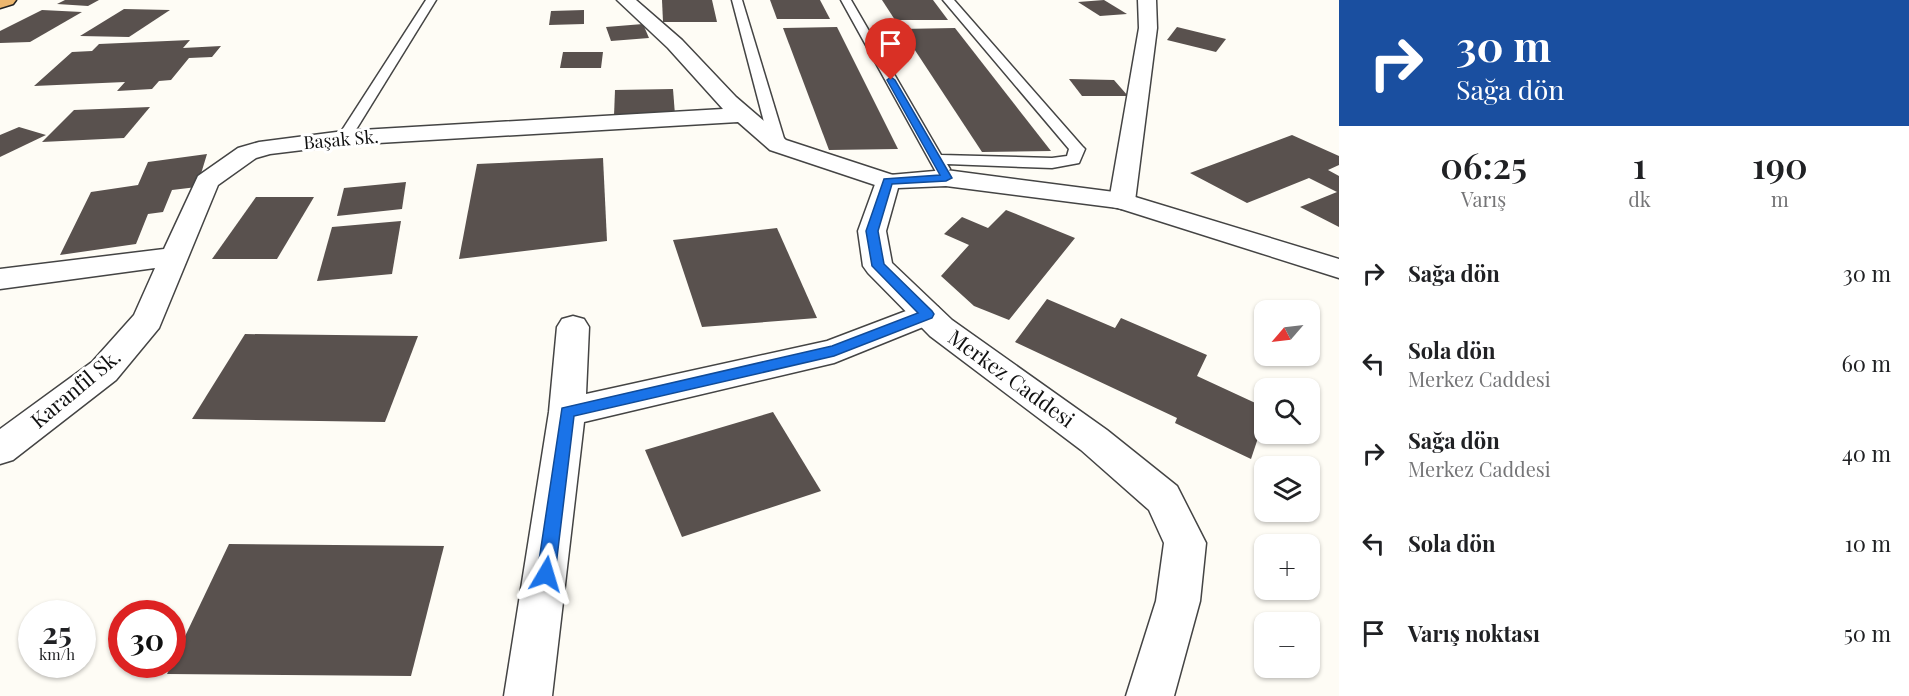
<!DOCTYPE html>
<html lang="tr">
<head>
<meta charset="utf-8">
<style>
	body { margin:0; font-family:"Playfair Display",serif; background:#f2f2f2; color:#202124; height:100vh; display:flex; flex-direction:column; font-size:22px; white-space:nowrap }
	* { box-sizing:border-box; margin:0 }
	p { font-size:20px; color:#757577 }
	.icon { flex:none; width:33px; height:33px; fill:none; stroke:currentColor; stroke-width:2; stroke-linecap:round; stroke-linejoin:round }
	.map { position:relative; flex:1; overflow:hidden }
	.drawer { display:flex; flex-direction:column; background:#fff; width:570px }
	.drawer>* { flex:none }
	.top-card { background:#1a4fa0; color:#fff; overflow:hidden }
	.needle { width:39px; rotate:242deg }
	.buttons { position:absolute; left:1254px; top:300px; display:grid; gap:12px }
	.buttons a { display:grid; place-items:center; width:66px; height:66px; border-radius:12px; background:#fff; box-shadow:0 2px 4px #0004; font-size:30px }
	.speed { position:absolute; left:18px; top:600px; display:flex; gap:12px; font-size:30px; font-weight:700; text-align:center }
	.speed>* { display:grid; place-content:center; width:78px; height:78px; border-radius:50%; background:#fff; box-shadow:0 2px 4px #0004; line-height:1 }
	.speed small { font-size:15px; font-weight:400 }
	.speed .limit { border:9px solid #d22; background:#fff; color:#111 }
	.pin { position:absolute; display:grid; place-items:center; width:51px; height:51px; color:#fff; margin:-62px -26px; border-radius:50% 50% 50% 0; rotate:-45deg; box-shadow:0 0 6px #0007 }
	.pin .icon { rotate:45deg }
	.me { position:absolute; width:66px; margin:-33px; rotate:7deg; stroke-linejoin:round; filter:drop-shadow(0 0 4px #0008) }
	.turn { display:flex; align-items:center; gap:21px; height:126px; padding:0 18px; font-size:27px }
	.turn .icon { width:78px; height:78px; stroke-width:2.5 }
	.turn b { display:block; font-size:42px; line-height:51px }
	.eta { display:flex; justify-content:space-evenly; align-items:center; height:102px; text-align:center }
	.eta b { font-size:36px; font-weight:600; line-height:42px }
	ul { padding:0; list-style:none }
	li { display:flex; align-items:center; gap:18px; height:90px; padding:0 18px }
	li div { flex:1 }
	li b { display:block; font-size:22px }
	li em { font-style:normal }
	main { display:flex; flex:1; min-height:0 }
	.map>svg:first-child { display:block }
	.building { fill:#59514e }
	.lines { fill:none; stroke-linecap:round; stroke-linejoin:round }
	.service-casing { stroke:#444; stroke-width:3 }
	.minor-casing { stroke:#444; stroke-width:3 }
	.tertiary-casing { stroke:#444; stroke-width:3 }
	.trunk-casing { stroke:#222; stroke-width:3 }
	.service { fill:#fff; fill-rule:evenodd }
	.minor { fill:#fff; fill-rule:evenodd }
	.tertiary { fill:#fff; fill-rule:evenodd }
	.trunk { fill:#ecb66e; fill-rule:evenodd }
	.route { fill:#1a73e8; stroke:#114b97; stroke-width:1.5 }
	.labels { text-anchor:middle; stroke-width:6; stroke-linejoin:round; paint-order:stroke }
	.far-street-label { font-size:18px; fill:#111; stroke:#fff }
	.street-label { font-size:21px; fill:#111; stroke:#fff }
</style>
</head>
<body>
<main>
<div class="map">
<svg width="1339" height="696" viewBox="0 0 1339 696">
	<rect width="100%" height="100%" fill="#fefcf5"/>
	<!-- building -->
	<g class="building">
		<path d="M 65,0 L 99,0 L 88,6 L 57,4 Z"/>
		<path d="M 662,0 L 712,0 L 717,22 L 663,22 Z"/>
		<path d="M 770,0 L 820,0 L 830,19 L 777,19 Z"/>
		<path d="M 882,0 L 933,0 L 948,20 L 895,20 Z"/>
		<path d="M 1104,0 L 1127,14 L 1100,16 L 1078,2 Z"/>
		<path d="M 124,9 L 170,10 L 129,37 L 80,36 Z"/>
		<path d="M 42,10 L 82,12 L 30,42 L 0,43 L 0,31 Z"/>
		<path d="M 584,10 L 584,24 L 549,25 L 551,11 Z"/>
		<path d="M 643,24 L 649,38 L 611,41 L 606,27 Z"/>
		<path d="M 837,27 L 898,149 L 829,150 L 783,28 Z"/>
		<path d="M 1177,27 L 1226,39 L 1216,52 L 1167,40 Z"/>
		<path d="M 955,28 L 1051,151 L 982,152 L 901,29 Z"/>
		<path d="M 190,40 L 183,48 L 221,46 L 212,57 L 189,58 L 171,80 L 159,81 L 152,89 L 117,91 L 125,82 L 34,86 L 72,52 L 92,51 L 99,44 Z"/>
		<path d="M 563,52 L 603,52 L 601,68 L 560,68 Z"/>
		<path d="M 1069,79 L 1114,80 L 1128,96 L 1082,96 Z"/>
		<path d="M 673,89 L 675,115 L 614,116 L 615,90 Z"/>
		<path d="M 150,107 L 124,138 L 42,142 L 74,110 Z"/>
		<path d="M 19,127 L 46,135 L 0,157 L 0,135 Z"/>
		<path d="M 1292,135 L 1339,156 L 1339,165 L 1328,170 L 1339,176 L 1339,227 L 1300,207 L 1337,192 L 1309,178 L 1247,203 L 1190,173 Z"/>
		<path d="M 207,154 L 197,187 L 172,190 L 163,212 L 148,214 L 136,244 L 60,255 L 91,192 L 138,185 L 148,162 Z"/>
		<path d="M 603,158 L 607,241 L 459,259 L 477,164 Z"/>
		<path d="M 406,182 L 402,209 L 337,216 L 344,188 Z"/>
		<path d="M 256,197 L 314,197 L 277,259 L 212,259 Z"/>
		<path d="M 1006,210 L 1075,238 L 1009,320 L 974,306 L 941,276 L 969,245 L 944,234 L 962,217 L 988,228 Z"/>
		<path d="M 401,221 L 392,274 L 317,281 L 332,227 Z"/>
		<path d="M 777,228 L 817,318 L 702,327 L 673,240 Z"/>
		<path d="M 1047,299 L 1115,328 L 1121,318 L 1207,355 L 1197,376 L 1264,407 L 1264,420 L 1251,459 L 1175,423 L 1177,418 L 1015,342 Z"/>
		<path d="M 245,334 L 418,336 L 385,422 L 192,419 Z"/>
		<path d="M 773,412 L 821,491 L 682,537 L 645,450 Z"/>
		<path d="M 229,544 L 444,546 L 411,676 L 167,674 Z"/>
	</g>
	<g class="lines">
		<defs>
			<g id="service">
				<path d="M 426,0 L 436,0 L 349,141 L 339,141 L 337,138 Z"/>
				<path d="M 732,0 L 742,0 L 786,145 L 783,148 L 778,150 L 770,145 Z"/>
				<path d="M 841,0 L 851,0 L 941,155 L 1052,158 L 1067,156 L 1069,149 L 943,0 L 954,0 L 1082,146 L 1085,149 L 1079,163 L 1052,168 L 947,164 L 950,169 L 948,172 L 936,172 Z"/>
			</g>
			<g id="minor">
				<path d="M 617,0 L 636,0 L 682,40 L 736,97 L 786,140 L 896,176 L 900,181 L 896,186 L 887,189 L 770,150 L 738,122 L 344,145 L 270,154 L 256,158 L 218,185 L 159,328 L 116,380 L 13,460 L 0,464 L 0,429 L 92,362 L 134,315 L 155,268 L 0,289 L 0,269 L 164,249 L 198,176 L 238,148 L 259,142 L 344,131 L 723,109 L 668,48 Z"/>
				<path d="M 1138,0 L 1156,0 L 1157,28 L 1135,201 L 1131,207 L 1122,209 L 1113,207 L 1109,201 L 1139,28 Z"/>
				<path d="M 927,303 L 938,307 L 943,314 L 938,321 L 834,363 L 584,422 L 552,696 L 504,696 L 549,412 L 557,327 L 562,319 L 573,316 L 584,319 L 589,327 L 586,394 L 827,341 Z"/>
			</g>
			<path id="tertiary" d="M 946,170 L 1122,193 L 1339,259 L 1339,278 L 1118,208 L 946,186 L 898,188 L 886,231 L 892,263 L 952,320 L 1107,430 L 1177,486 L 1206,543 L 1200,601 L 1174,696 L 1126,696 L 1156,601 L 1164,543 L 1149,510 L 1081,450 L 930,336 L 868,273 L 863,266 L 858,231 L 878,176 Z"/>
			<path id="trunk" d="M 0,0 L 16,0 L 13,4 L 0,8 Z"/>
		</defs>
		<!-- service casing -->
		<use href="#service" class="service-casing"/>
		<!-- minor casing -->
		<use href="#minor" class="minor-casing"/>
		<!-- tertiary casing -->
		<use href="#tertiary" class="tertiary-casing"/>
		<!-- trunk casing -->
		<use href="#trunk" class="trunk-casing"/>
		<!-- service -->
		<use href="#service" class="service"/>
		<!-- minor -->
		<use href="#minor" class="minor"/>
		<!-- tertiary -->
		<use href="#tertiary" class="tertiary"/>
		<!-- trunk -->
		<use href="#trunk" class="trunk"/>
	</g>
	<!-- route -->
	<path class="route" d="M 891,77 L 895,80 L 952,178 L 946,181 L 892,184 L 878,231 L 884,264 L 932,311 L 934,314 L 932,318 L 834,356 L 574,416 L 555,574 L 552,580 L 546,582 L 540,580 L 537,574 L 562,408 L 832,346 L 918,313 L 872,266 L 866,231 L 884,179 L 940,175 L 887,80 Z"/>
	<g class="labels">
		<!-- far-street labels -->
		<g class="far-street-label">
			<text transform="translate(341 140) rotate(-5)" y="6">Başak Sk.</text>
		</g>
		<!-- street labels -->
		<g class="street-label">
			<text transform="translate(1011 379) rotate(36)" y="7">Merkez Caddesi</text>
			<text transform="translate(76 389) rotate(-40)" y="7">Karanfil Sk.</text>
		</g>
	</g>
</svg>
<div class="buttons">
<a><svg class="needle" viewBox="-14 -14 28 28"><path d="M0-13l5 13h-10z" fill="#e53935"/><path d="M0 13l5-13h-10z" fill="#757577"/></svg></a>
<a><svg class="icon" aria-label="search" viewBox="0 0 24 24"><circle cx="10" cy="10" r="6"/><path d="M15 15l6 6"/></svg></a>
<a><svg class="icon" aria-label="layers" viewBox="0 0 24 24"><path d="M12 4l9 5-9 5-9-5zM3 14l9 5 9-5"/></svg></a>
<a>+</a>
<a>−</a>
</div>
<div class="speed"><div>25<small>km/h</small></div><div class="limit">30</div></div>
<div class="pin" style="left:891px;top:80px;background:#d93025"><svg class="icon" aria-label="arrive" viewBox="0 0 24 24"><path d="M6 21V4h12l-3 4 3 4H6"/></svg></div>
<svg class="me" style="left:546px;top:574px" viewBox="-20 -20 40 40"><path d="M0-17L14 15 0 8-14 15z" fill="#1a73e8" stroke="#fff" stroke-width="4"/></svg>
</div>
<section class="drawer">
<div class="top-card">
<div class="turn"><svg class="icon" aria-label="right" viewBox="0 0 24 24"><path d="M7 20v-9h11M14 6l5 5-5 5"/></svg><div><b>30 m</b>Sağa dön</div></div>
</div>
<div class="eta">
<div><b>06:25</b><p>Varış</p></div>
<div><b>1</b><p>dk</p></div>
<div><b>190</b><p>m</p></div>
</div>
<ul>
<li><svg class="icon" aria-label="right" viewBox="0 0 24 24"><path d="M7 20v-9h11M14 6l5 5-5 5"/></svg><div><b>Sağa dön</b></div><em>30 m</em></li>
<li><svg class="icon" aria-label="left" viewBox="0 0 24 24"><path d="M17 20v-9H6M10 6l-5 5 5 5"/></svg><div><b>Sola dön</b><p>Merkez Caddesi</p></div><em>60 m</em></li>
<li><svg class="icon" aria-label="right" viewBox="0 0 24 24"><path d="M7 20v-9h11M14 6l5 5-5 5"/></svg><div><b>Sağa dön</b><p>Merkez Caddesi</p></div><em>40 m</em></li>
<li><svg class="icon" aria-label="left" viewBox="0 0 24 24"><path d="M17 20v-9H6M10 6l-5 5 5 5"/></svg><div><b>Sola dön</b></div><em>10 m</em></li>
<li><svg class="icon" aria-label="arrive" viewBox="0 0 24 24"><path d="M6 21V4h12l-3 4 3 4H6"/></svg><div><b>Varış noktası</b></div><em>50 m</em></li>
</ul>
</section>
</main>
</body>
</html>
